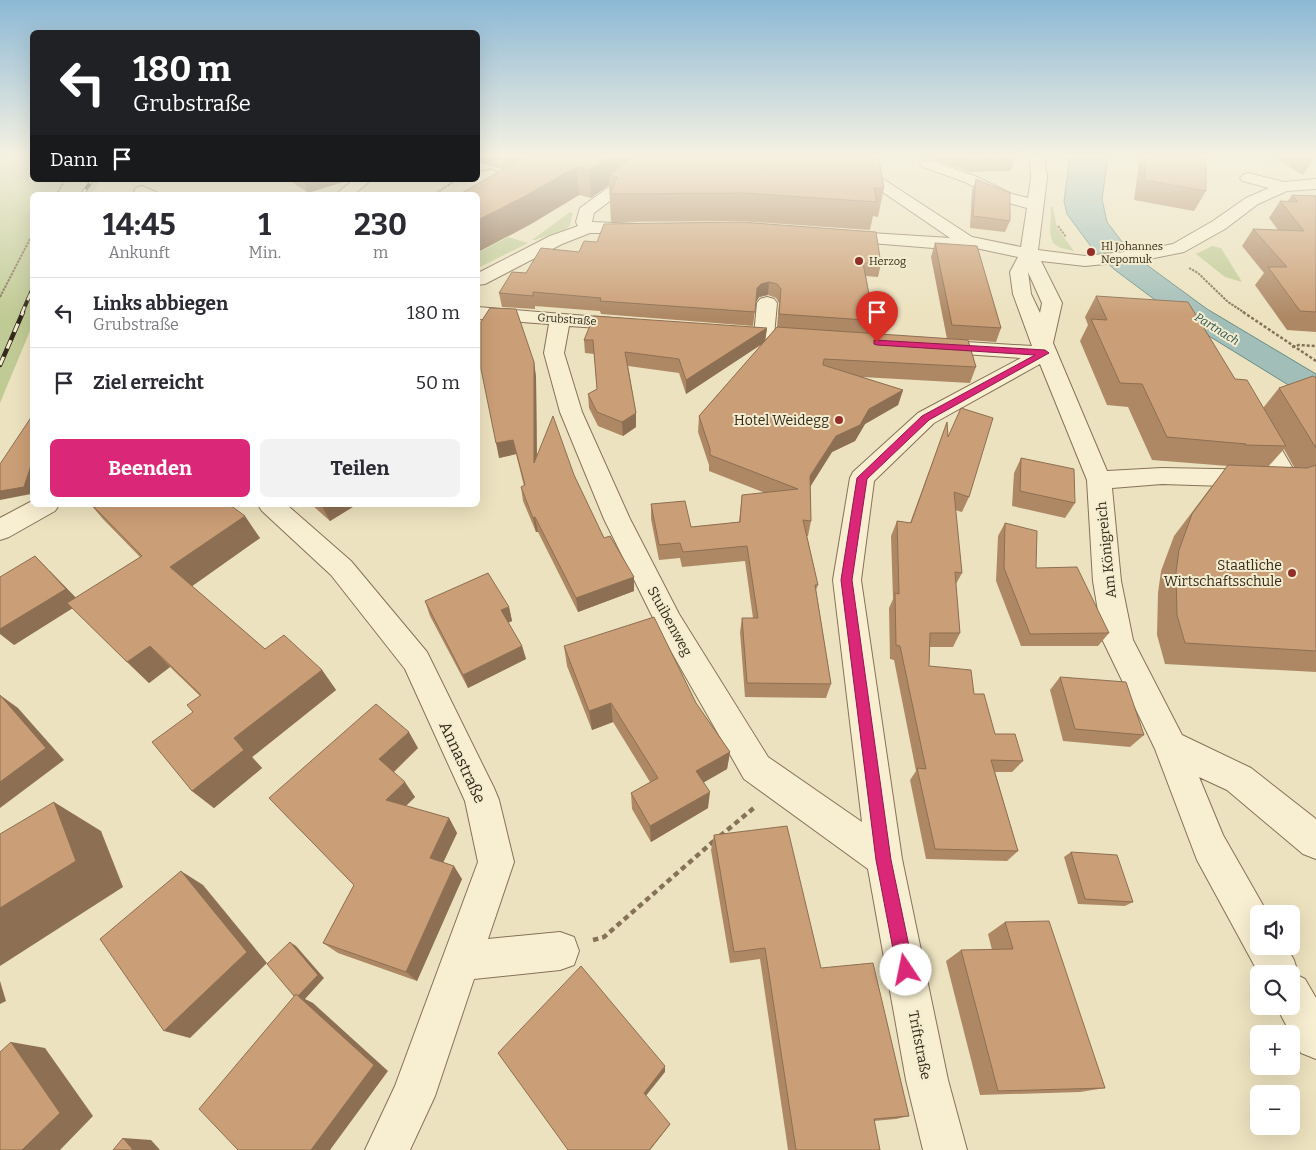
<!DOCTYPE html>
<html lang="de">
<head>
<meta charset="utf-8">
<style>
	body { margin:0; font-family:Bitter,serif; background:#f2f2f3; color:#2b2b33; height:100vh; display:flex; flex-direction:column; font-size:19px; white-space:nowrap }
	* { box-sizing:border-box; margin:0 }
	p { font-size:16px; color:#7c7c81 }
	.icon { flex:none; width:28px; height:28px; fill:none; stroke:currentColor; stroke-width:2; stroke-linecap:round; stroke-linejoin:round }
	.map { position:relative; flex:1; overflow:hidden }
	.side { position:absolute; left:30px; top:192px; width:450px; height:315px; display:flex; flex-direction:column; background:#fff; border-radius:8px; box-shadow:0 5px 20px #0002 }
	.side>* { flex:none }
	.top-card { position:absolute; left:30px; top:30px; width:450px; height:152px; border-radius:8px; box-shadow:0 5px 20px #0002; background:#202124; color:#fff; overflow:hidden }
	.buttons { position:absolute; left:1250px; top:905px; display:grid; gap:10px }
	.buttons a { display:grid; place-items:center; width:50px; height:50px; border-radius:8px; background:#fff; box-shadow:0 5px 20px #0002; font-size:25px }
	.pin { position:absolute; display:grid; place-items:center; width:42px; height:42px; color:#fff; margin:-51px -21px; border-radius:50% 50% 50% 0; rotate:-45deg; box-shadow:0 0 5px #0007 }
	.pin .icon { rotate:45deg }
	.me { position:absolute; width:55px; margin:-28px; rotate:349deg; stroke-linejoin:round; filter:drop-shadow(0 0 4px #0008) }
	.turn { display:flex; align-items:center; gap:18px; height:105px; padding:0 20px; font-size:22px }
	.turn .icon { width:65px; height:65px; stroke-width:2.5 }
	.turn b { display:block; font-size:35px; line-height:42px }
	.then { display:flex; align-items:center; height:48px; padding:0 20px; background:#0003; gap:10px; font-size:19px }
	.eta { display:flex; justify-content:space-evenly; align-items:center; height:85px; text-align:center }
	.eta b { font-size:30px; font-weight:700; line-height:35px }
	.cta { display:flex; gap:10px; margin-top:auto; padding:10px 20px }
	.cta a { flex:1; height:58px; border-radius:8px; background:#db2777; color:#fff; font-size:20px; font-weight:700; line-height:58px; text-align:center }
	.cta a+a { background:#f2f2f3; color:#2b2b33 }
	ul { padding:0; list-style:none }
	li { display:flex; align-items:center; gap:15px; height:70px; padding:0 20px; border-top:1px solid #e1e1e2 }
	li div { flex:1 }
	li b { display:block; font-size:19px }
	li em { font-style:normal }
	.map>svg:first-child { display:block }
	.green { fill:#c0ca94 }
	.water { fill:#a2beb8; stroke:#6a8c85 }
	.lines { fill:none; stroke-linecap:round; stroke-linejoin:round }
	.minor-casing { stroke:#857258; stroke-width:2 }
	.path-far2 { stroke:#857258; stroke-width:2; stroke-dasharray:2.5 1; stroke-linecap:butt }
	.path-far1 { stroke:#857258; stroke-width:2.5; stroke-dasharray:3 2; stroke-linecap:butt }
	.path { stroke:#857258; stroke-width:4.5; stroke-dasharray:5.5 4; stroke-linecap:butt }
	.minor { fill:#f8efd2; fill-rule:evenodd }
	.rail-far1-casing { stroke:#34291c; stroke-width:4 }
	.rail-casing { stroke:#34291c; stroke-width:4.5 }
	.rail-far1 { stroke:#f4ecce; stroke-width:2.5; stroke-dasharray:7; stroke-linecap:butt }
	.rail { stroke:#f4ecce; stroke-width:3; stroke-dasharray:9; stroke-linecap:butt }
	.wall { fill:#ae8865; fill-rule:evenodd }
	.shaded-wall { fill:#8d6f53 }
	.building { fill:#ca9e76; stroke:#8d6f53 }
	.route { fill:#db2777; stroke:#8e194d }
	.poi-dot { fill:#922f2a; stroke:#f4ecce; stroke-width:2 }
	.labels { text-anchor:middle; stroke-width:4; stroke-linejoin:round; paint-order:stroke }
	.far-poi-label { font-size:11px; fill:#34291c; stroke:#f4ecce; text-anchor:start }
	.far-street-label { font-size:11px; fill:#34291c; stroke:#f4ecce }
	.far-water-label { font-size:12px; font-style:italic; fill:#2c5454; stroke:#f4ecce }
	.poi-label { font-size:14px; fill:#34291c; stroke:#f4ecce; text-anchor:end }
	.street-label { font-size:14px; fill:#34291c; stroke:#f4ecce }
	.near-street-label { font-size:16px; fill:#34291c; stroke:#f4ecce }
</style>
</head>
<body>
<div class="map">
<svg width="1316" height="1150" viewBox="0 0 1316 1150">
	<rect width="100%" height="100%" fill="#ece2bf"/>
	<!-- green -->
	<g class="green">
		<path d="M 0,156 L 32,156 L 32,180 L 100,180 L 91,195 L 32,195 L 32,326 L 0,403 Z"/>
		<path d="M 1051,206 L 1053,207 L 1057,228 L 1074,251 L 1061,248 L 1053,243 L 1050,233 Z"/>
		<path d="M 570,212 L 573,213 L 570,225 L 566,229 L 535,240 L 532,240 Z"/>
		<path d="M 508,237 L 528,243 L 478,268 L 478,253 Z"/>
		<path d="M 1212,246 L 1221,248 L 1242,282 L 1225,277 L 1196,254 Z"/>
	</g>
	<!-- water -->
	<path class="water" d="M 1070,156 L 1108,156 L 1102,199 L 1107,222 L 1123,243 L 1147,265 L 1207,309 L 1316,374 L 1316,402 L 1178,317 L 1115,270 L 1095,252 L 1067,214 L 1064,201 Z"/>
	<g class="lines">
		<defs>
			<g id="minor">
				<path d="M 652,156 L 669,156 L 594,213 L 592,222 L 639,224 L 645,225 L 648,229 L 645,233 L 590,233 L 562,244 L 485,284 L 478,285 L 478,273 L 550,236 L 578,226 L 576,222 L 580,208 Z"/>
				<path d="M 830,156 L 848,156 L 972,237 L 1021,247 L 1027,208 L 1001,201 L 965,182 L 923,167 L 920,164 L 923,161 L 933,161 L 975,176 L 1012,194 L 1028,198 L 1031,178 L 1030,156 L 1044,156 L 1047,178 L 1038,250 L 1085,256 L 1144,250 L 1173,244 L 1213,221 L 1246,198 L 1269,188 L 1243,181 L 1240,178 L 1243,175 L 1248,173 L 1284,182 L 1316,179 L 1316,189 L 1287,191 L 1258,204 L 1225,229 L 1184,252 L 1144,260 L 1085,266 L 1041,261 L 1062,303 L 1053,343 L 1107,471 L 1162,468 L 1270,470 L 1246,426 L 1249,421 L 1257,419 L 1265,421 L 1299,479 L 1296,485 L 1287,488 L 1162,484 L 1112,488 L 1121,581 L 1133,640 L 1182,735 L 1251,768 L 1316,819 L 1316,859 L 1303,854 L 1227,790 L 1199,777 L 1223,835 L 1268,914 L 1259,914 L 1259,946 L 1286,946 L 1294,960 L 1299,976 L 1305,979 L 1316,998 L 1316,1059 L 1301,1053 L 1276,1006 L 1291,1006 L 1291,974 L 1259,974 L 1197,860 L 1155,749 L 1103,641 L 1093,581 L 1087,480 L 1040,364 L 934,423 L 874,481 L 861,580 L 902,859 L 948,1080 L 967,1150 L 923,1150 L 906,1080 L 868,869 L 744,779 L 659,630 L 604,519 L 560,412 L 544,353 L 549,324 L 478,319 L 478,307 L 636,320 L 639,324 L 636,328 L 629,330 L 569,326 L 564,353 L 582,412 L 630,519 L 679,614 L 768,757 L 862,822 L 833,580 L 850,478 L 853,472 L 918,413 L 1021,358 L 934,352 L 927,350 L 924,346 L 927,342 L 934,340 L 1032,346 L 1013,294 L 1010,272 L 1018,257 L 966,246 L 946,249 L 833,240 L 830,236 L 833,232 L 839,231 L 950,238 ZM 1028,272 L 1042,303 L 1040,313 L 1031,294 Z"/>
				<path d="M 353,180 L 371,180 L 353,195 L 335,195 Z"/>
				<path d="M 142,186 L 156,192 L 158,195 L 136,194 L 134,191 L 136,188 Z"/>
				<path d="M 767,297 L 774,299 L 777,303 L 774,335 L 771,339 L 764,341 L 757,339 L 754,335 L 757,303 L 760,299 Z"/>
				<path d="M 32,501 L 32,505 L 59,505 L 55,511 L 9,537 L 0,540 L 0,518 Z"/>
				<path d="M 258,505 L 287,505 L 351,561 L 427,652 L 494,788 L 499,800 L 514,862 L 488,939 L 560,932 L 574,937 L 579,951 L 574,965 L 560,970 L 474,979 L 435,1096 L 410,1150 L 365,1150 L 395,1086 L 478,862 L 465,801 L 405,669 L 331,575 L 262,511 Z"/>
			</g>
		</defs>
		<!-- minor casing -->
		<use href="#minor" class="minor-casing"/>
		<!-- path-far2 -->
		<g class="path-far2">
			<path d="M 478,172 L 491,169 L 500,172 L 500,176"/>
			<path d="M 56,195 L 65,180"/>
			<path d="M 422,195 L 429,195"/>
			<path d="M 433,195 L 456,180"/>
			<path d="M 1058,226 L 1066,237"/>
			<path d="M 1189,268 L 1198,273 L 1228,302 L 1245,313"/>
			<path d="M 0,297 L 32,235"/>
		</g>
		<!-- path-far1 -->
		<g class="path-far1">
			<path d="M 1243,312 L 1316,361"/>
			<path d="M 1292,347 L 1299,345 L 1316,346"/>
		</g>
		<!-- path -->
		<g class="path">
			<path d="M 720,836 L 755,807"/>
			<path d="M 593,940 L 604,937 L 715,840"/>
		</g>
		<!-- minor -->
		<use href="#minor" class="minor"/>
		<defs>
			<g id="rail-far1">
				<path d="M 82,195 L 92,180"/>
				<path d="M 22,313 L 32,290"/>
			</g>
			<path id="rail" d="M 0,365 L 23,312"/>
		</defs>
		<!-- rail-far1 casing -->
		<use href="#rail-far1" class="rail-far1-casing"/>
		<!-- rail casing -->
		<use href="#rail" class="rail-casing"/>
		<!-- rail-far1 -->
		<use href="#rail-far1" class="rail-far1"/>
		<!-- rail -->
		<use href="#rail" class="rail"/>
	</g>
	<!-- wall -->
	<g class="wall">
		<path d="M 478,156 L 873,156 L 884,188 L 878,217 L 873,216 L 870,230 L 739,221 L 611,222 L 609,185 L 591,198 L 579,195 L 531,224 L 478,252 L 478,195 L 503,170 L 478,162 Z"/>
		<path d="M 920,156 L 1013,156 L 1015,158 L 1010,171 L 970,172 L 934,159 L 924,159 Z"/>
		<path d="M 1142,156 L 1206,156 L 1206,191 L 1194,211 L 1134,200 L 1139,162 Z"/>
		<path d="M 1271,156 L 1315,156 L 1303,175 Z"/>
		<path d="M 976,179 L 1010,221 L 1005,232 L 970,228 L 972,190 Z"/>
		<path d="M 289,180 L 349,180 L 308,193 Z"/>
		<path d="M 1292,195 L 1316,196 L 1316,332 L 1287,330 L 1255,285 L 1264,273 L 1242,246 L 1253,229 L 1278,230 L 1269,218 L 1280,201 L 1288,201 Z"/>
		<path d="M 935,243 L 1001,328 L 996,342 L 968,340 L 976,367 L 970,383 L 862,377 L 903,390 L 898,405 L 865,424 L 855,441 L 832,452 L 810,486 L 811,521 L 808,536 L 807,536 L 818,585 L 816,590 L 831,684 L 826,698 L 745,697 L 740,632 L 742,618 L 753,618 L 745,561 L 682,567 L 680,558 L 659,560 L 651,519 L 651,504 L 691,527 L 739,522 L 742,495 L 765,493 L 709,471 L 709,465 L 698,432 L 699,416 L 763,343 L 686,394 L 679,373 L 628,366 L 636,413 L 636,427 L 623,436 L 598,426 L 589,408 L 588,394 L 597,389 L 594,354 L 585,353 L 584,340 L 767,328 L 765,340 L 777,327 L 779,303 L 776,298 L 768,295 L 759,297 L 756,302 L 753,326 L 601,314 L 600,311 L 535,306 L 535,309 L 502,307 L 499,293 L 526,273 L 579,252 L 881,264 L 878,277 L 866,276 L 872,310 L 880,321 L 876,334 L 947,339 L 931,257 Z"/>
		<path d="M 1096,296 L 1235,379 L 1263,408 L 1279,388 L 1316,378 L 1316,672 L 1165,664 L 1157,635 L 1158,593 L 1161,571 L 1174,536 L 1211,487 L 1228,466 L 1152,460 L 1128,407 L 1107,405 L 1080,341 L 1088,325 L 1085,317 ZM 1284,449 L 1294,467 L 1268,467 Z"/>
		<path d="M 534,362 L 536,377 L 537,457 L 574,475 L 604,538 L 634,591 L 578,612 L 538,532 L 536,532 L 523,501 L 521,487 L 524,486 L 516,454 L 499,458 Z"/>
		<path d="M 947,422 L 948,437 L 969,497 L 962,512 L 955,510 L 962,573 L 956,584 L 960,633 L 953,647 L 930,647 L 929,666 L 974,694 L 995,734 L 1023,761 L 1012,772 L 995,772 L 1018,851 L 1007,861 L 926,859 L 910,780 L 916,771 L 894,660 L 890,659 L 889,608 L 893,599 L 891,536 L 897,521 L 910,523 Z"/>
		<path d="M 1021,458 L 1075,503 L 1065,518 L 1012,506 L 1014,473 Z"/>
		<path d="M 91,505 L 230,505 L 260,538 L 192,586 L 265,649 L 322,670 L 336,690 L 252,757 L 262,768 L 214,808 L 192,791 L 193,712 L 200,696 L 170,667 L 149,683 L 72,608 L 14,645 L 50,571 L 76,598 L 140,557 L 103,519 Z"/>
		<path d="M 312,505 L 356,505 L 330,521 Z"/>
		<path d="M 1005,523 L 1036,568 L 1109,633 L 1098,646 L 1021,646 L 996,581 L 998,536 Z"/>
		<path d="M 425,601 L 509,607 L 512,621 L 508,623 L 522,646 L 526,659 L 468,688 L 430,616 Z"/>
		<path d="M 564,646 L 696,703 L 730,752 L 727,769 L 704,782 L 708,808 L 651,842 L 632,809 L 631,793 L 650,782 L 613,722 L 592,730 L 567,666 Z"/>
		<path d="M 1060,677 L 1144,735 L 1130,747 L 1063,741 L 1050,690 Z"/>
		<path d="M 418,748 L 394,772 L 415,797 L 406,806 L 449,818 L 457,833 L 443,863 L 462,879 L 417,981 L 338,953 L 323,943 L 354,885 L 269,798 Z"/>
		<path d="M 714,835 L 821,968 L 909,1116 L 896,1119 L 874,1121 L 880,1150 L 788,1150 L 760,959 L 730,963 L 711,850 Z"/>
		<path d="M 1071,852 L 1133,902 L 1125,906 L 1078,904 L 1064,857 Z"/>
		<path d="M 1005,922 L 1105,1088 L 1080,1092 L 980,1095 L 946,961 L 961,950 L 992,950 L 988,934 Z"/>
	</g>
	<!-- shaded-wall -->
	<g class="shaded-wall">
		<path d="M 609,156 L 649,156 L 609,175 L 609,185 L 591,198 L 589,170 Z"/>
		<path d="M 1314,156 L 1315,156 L 1303,175 Z"/>
		<path d="M 576,167 L 579,195 L 531,224 L 478,252 L 478,220 Z"/>
		<path d="M 304,180 L 349,180 L 308,193 Z"/>
		<path d="M 769,282 L 768,295 L 759,297 L 756,302 L 757,288 L 761,284 Z"/>
		<path d="M 767,328 L 765,342 L 686,394 L 686,380 Z"/>
		<path d="M 534,362 L 536,377 L 537,478 L 534,463 Z"/>
		<path d="M 903,390 L 898,405 L 865,424 L 855,441 L 832,452 L 807,492 L 810,476 L 836,436 L 869,409 Z"/>
		<path d="M 636,413 L 636,427 L 623,436 L 622,422 Z"/>
		<path d="M 513,440 L 516,454 L 499,458 L 496,443 Z"/>
		<path d="M 32,462 L 32,489 L 31,494 L 0,500 L 0,491 Z"/>
		<path d="M 324,505 L 356,505 L 330,521 L 322,506 Z"/>
		<path d="M 245,516 L 260,538 L 188,589 L 170,567 Z"/>
		<path d="M 535,517 L 538,532 L 536,532 L 533,518 Z"/>
		<path d="M 35,556 L 81,603 L 14,645 L 0,634 L 0,629 Z"/>
		<path d="M 634,577 L 634,591 L 578,612 L 576,598 Z"/>
		<path d="M 509,607 L 512,621 L 505,624 L 501,610 Z"/>
		<path d="M 150,646 L 170,667 L 149,683 L 127,662 Z"/>
		<path d="M 522,646 L 526,659 L 468,688 L 463,675 Z"/>
		<path d="M 322,670 L 336,690 L 252,757 L 262,768 L 214,808 L 192,791 L 234,738 Z"/>
		<path d="M 0,695 L 18,708 L 64,760 L 0,808 Z"/>
		<path d="M 611,703 L 613,722 L 592,730 L 589,711 Z"/>
		<path d="M 409,732 L 418,748 L 390,775 L 379,759 Z"/>
		<path d="M 730,752 L 727,769 L 694,788 L 696,771 Z"/>
		<path d="M 405,782 L 415,797 L 397,814 L 386,800 Z"/>
		<path d="M 710,792 L 708,808 L 651,842 L 650,826 Z"/>
		<path d="M 54,802 L 101,831 L 123,887 L 0,966 L 0,908 Z"/>
		<path d="M 449,818 L 457,833 L 439,871 L 430,858 Z"/>
		<path d="M 454,866 L 462,879 L 417,981 L 406,972 Z"/>
		<path d="M 181,871 L 203,885 L 267,963 L 190,1038 L 164,1031 Z"/>
		<path d="M 290,942 L 296,946 L 324,978 L 305,999 L 313,1003 L 388,1071 L 330,1150 L 311,1150 L 296,994 Z"/>
		<path d="M 0,981 L 6,1001 L 0,1004 Z"/>
		<path d="M 11,1042 L 45,1048 L 93,1116 L 60,1150 L 22,1150 Z"/>
		<path d="M 665,1066 L 665,1072 L 645,1097 L 644,1093 Z"/>
		<path d="M 670,1124 L 669,1126 L 650,1150 L 649,1150 Z"/>
		<path d="M 123,1138 L 151,1140 L 160,1150 L 133,1150 Z"/>
	</g>
	<!-- building -->
	<g class="building">
		<path d="M 527,156 L 609,156 L 589,170 L 576,167 L 527,195 L 478,220 L 478,195 L 458,195 Z"/>
		<path d="M 634,156 L 873,156 L 879,160 L 884,188 L 874,188 L 877,202 L 742,193 L 610,194 L 617,177 L 609,175 Z"/>
		<path d="M 964,156 L 1013,156 L 1015,158 L 974,160 Z"/>
		<path d="M 1147,156 L 1206,156 L 1206,191 L 1144,180 Z"/>
		<path d="M 976,179 L 1010,193 L 1010,221 L 973,216 Z"/>
		<path d="M 1292,195 L 1316,196 L 1316,312 L 1300,311 L 1268,267 L 1287,267 L 1253,229 L 1304,231 L 1280,201 L 1298,202 Z"/>
		<path d="M 740,222 L 876,232 L 881,264 L 863,263 L 872,310 L 878,311 L 880,321 L 779,314 L 781,289 L 777,284 L 769,282 L 761,284 L 757,288 L 755,312 L 600,301 L 601,298 L 533,292 L 533,296 L 499,293 L 512,272 L 526,273 L 541,248 L 579,252 L 584,241 L 597,242 L 604,224 Z"/>
		<path d="M 935,243 L 977,246 L 1001,328 L 952,325 Z"/>
		<path d="M 1096,296 L 1188,302 L 1235,379 L 1247,380 L 1286,446 L 1245,445 L 1246,444 L 1167,437 L 1142,384 L 1120,383 L 1091,319 L 1107,320 Z"/>
		<path d="M 490,308 L 516,309 L 534,362 L 534,463 L 553,416 L 574,475 L 604,538 L 610,536 L 634,577 L 576,598 L 535,517 L 533,518 L 521,487 L 525,485 L 513,440 L 496,443 L 481,369 L 481,322 Z"/>
		<path d="M 594,316 L 767,328 L 686,380 L 679,359 L 625,352 L 636,413 L 622,422 L 597,412 L 588,394 L 597,389 L 593,340 L 584,340 Z"/>
		<path d="M 777,327 L 968,340 L 976,367 L 824,359 L 823,365 L 903,390 L 869,409 L 860,425 L 836,436 L 810,476 L 811,521 L 803,520 L 818,585 L 815,585 L 831,684 L 747,683 L 742,618 L 758,618 L 747,546 L 683,552 L 680,543 L 659,545 L 651,504 L 685,501 L 691,527 L 740,522 L 742,495 L 798,489 L 710,455 L 710,449 L 699,416 Z"/>
		<path d="M 1313,376 L 1316,378 L 1316,448 L 1279,388 Z"/>
		<path d="M 961,408 L 993,418 L 969,497 L 954,492 L 962,573 L 955,572 L 960,633 L 930,633 L 929,666 L 971,670 L 974,694 L 984,694 L 995,734 L 1015,734 L 1023,761 L 991,760 L 1018,851 L 935,849 L 917,768 L 926,769 L 900,646 L 896,645 L 895,593 L 899,594 L 897,521 L 911,523 L 947,422 L 948,437 Z"/>
		<path d="M 32,416 L 32,462 L 24,487 L 0,491 L 0,464 Z"/>
		<path d="M 1021,458 L 1074,469 L 1075,503 L 1020,491 Z"/>
		<path d="M 1228,465 L 1307,468 L 1316,465 L 1316,651 L 1185,643 L 1177,615 L 1176,572 L 1179,550 L 1192,514 Z"/>
		<path d="M 92,505 L 230,505 L 245,516 L 170,567 L 265,649 L 284,635 L 322,670 L 234,738 L 244,750 L 192,791 L 152,742 L 193,712 L 187,705 L 201,695 L 150,646 L 127,662 L 67,603 L 142,556 Z"/>
		<path d="M 1005,523 L 1037,531 L 1036,568 L 1077,567 L 1109,633 L 1030,634 L 1004,568 Z"/>
		<path d="M 35,556 L 66,589 L 0,629 L 0,577 Z"/>
		<path d="M 488,573 L 509,607 L 501,610 L 522,646 L 463,675 L 425,601 Z"/>
		<path d="M 654,617 L 696,703 L 730,752 L 696,771 L 710,792 L 650,826 L 631,793 L 658,778 L 611,703 L 589,711 L 564,646 Z"/>
		<path d="M 1060,677 L 1126,682 L 1144,735 L 1075,729 Z"/>
		<path d="M 0,695 L 46,748 L 0,782 Z"/>
		<path d="M 376,704 L 409,732 L 379,759 L 405,782 L 386,800 L 449,818 L 430,858 L 454,866 L 406,972 L 323,943 L 354,885 L 269,798 Z"/>
		<path d="M 54,802 L 76,861 L 0,908 L 0,834 Z"/>
		<path d="M 787,826 L 821,968 L 873,963 L 909,1116 L 874,1119 L 880,1150 L 796,1150 L 765,948 L 734,952 L 714,835 Z"/>
		<path d="M 1071,852 L 1117,855 L 1133,902 L 1085,899 Z"/>
		<path d="M 181,871 L 247,952 L 164,1031 L 100,939 Z"/>
		<path d="M 1049,921 L 1105,1088 L 998,1091 L 961,950 L 1013,949 L 1005,922 Z"/>
		<path d="M 290,942 L 318,975 L 298,996 L 296,994 L 294,996 L 267,964 Z"/>
		<path d="M 581,966 L 665,1066 L 644,1093 L 670,1124 L 649,1150 L 568,1150 L 498,1053 Z"/>
		<path d="M 296,994 L 374,1065 L 311,1150 L 238,1150 L 199,1109 Z"/>
		<path d="M 11,1042 L 60,1113 L 22,1150 L 0,1150 L 0,1052 Z"/>
		<path d="M 123,1138 L 133,1150 L 113,1150 Z"/>
	</g>
	<!-- sky -->
	<linearGradient id="sky" x2="0" y2="1"><stop stop-color="#8cb8d5"/><stop offset="0.49" stop-color="#f6f2e2"/><stop offset="1" stop-color="#f6f2e2" stop-opacity="0"/></linearGradient>
	<rect width="1316" height="317" fill="url(#sky)"/>
	<!-- route -->
	<path class="route" d="M 874,340 L 1045,350 L 1049,353 L 929,420 L 867,479 L 852,580 L 891,860 L 914,970 L 911,976 L 906,978 L 900,976 L 897,970 L 876,860 L 841,580 L 857,478 L 922,416 L 1035,355 L 877,345 L 874,344 Z"/>
	<!-- markers -->
	<g class="poi-dot">
		<circle cx="1091" cy="252" r="5"/>
		<circle cx="859" cy="261" r="5"/>
		<circle cx="839" cy="420" r="5"/>
		<circle cx="1292" cy="573" r="5"/>
	</g>
	<g class="labels">
		<!-- far-poi labels -->
		<g class="far-poi-label">
			<text x="1101" y="250">Hl Johannes<tspan x="1101" dy="13">Nepomuk</tspan></text>
			<text x="869" y="265">Herzog</text>
		</g>
		<!-- far-street labels -->
		<g class="far-street-label">
			<text transform="translate(567 319) rotate(4)" y="4">Grubstraße</text>
		</g>
		<!-- far-water labels -->
		<g class="far-water-label">
			<text transform="translate(1217 329) rotate(32)" y="4">Partnach</text>
		</g>
		<!-- poi labels -->
		<g class="poi-label">
			<text x="829" y="425">Hotel Weidegg</text>
			<text x="1282" y="570">Staatliche<tspan x="1282" dy="16">Wirtschaftsschule</tspan></text>
		</g>
		<!-- street labels -->
		<g class="street-label">
			<text transform="translate(1106 550) rotate(-96)" y="5">Am Königreich</text>
			<text transform="translate(670 621) rotate(61)" y="5">Stuibenweg</text>
			<text transform="translate(920 1045) rotate(79)" y="5">Triftstraße</text>
		</g>
		<!-- near-street labels -->
		<g class="near-street-label">
			<text transform="translate(463 762) rotate(65)" y="6">Annastraße</text>
		</g>
	</g>
</svg>
<div class="buttons">
<a><svg class="icon" aria-label="sound" viewBox="0 0 24 24"><path d="M4 9h4l5-4v14l-5-4H4zM17 9q2 3 0 6"/></svg></a>
<a><svg class="icon" aria-label="search" viewBox="0 0 24 24"><circle cx="10" cy="10" r="6"/><path d="M15 15l6 6"/></svg></a>
<a>+</a>
<a>−</a>
</div>
<div class="pin" style="left:877px;top:342px;background:#d93025"><svg class="icon" aria-label="arrive" viewBox="0 0 24 24"><path d="M6 21V4h12l-3 4 3 4H6"/></svg></div>
<svg class="me" style="left:906px;top:970px" viewBox="-20 -20 40 40"><circle r="19" fill="#fff"/><path d="M0-13L10 11 0 6-10 11z" fill="#db2777"/></svg>
<div class="top-card">
<div class="turn"><svg class="icon" aria-label="left" viewBox="0 0 24 24"><path d="M17 20v-9H6M10 6l-5 5 5 5"/></svg><div><b>180 m</b>Grubstraße</div></div>
<div class="then">Dann<svg class="icon" aria-label="arrive" viewBox="0 0 24 24"><path d="M6 21V4h12l-3 4 3 4H6"/></svg></div>
</div>
<section class="side">
<div class="eta">
<div><b>14:45</b><p>Ankunft</p></div>
<div><b>1</b><p>Min.</p></div>
<div><b>230</b><p>m</p></div>
</div>
<ul>
<li><svg class="icon" aria-label="left" viewBox="0 0 24 24"><path d="M17 20v-9H6M10 6l-5 5 5 5"/></svg><div><b>Links abbiegen</b><p>Grubstraße</p></div><em>180 m</em></li>
<li><svg class="icon" aria-label="arrive" viewBox="0 0 24 24"><path d="M6 21V4h12l-3 4 3 4H6"/></svg><div><b>Ziel erreicht</b></div><em>50 m</em></li>
</ul>
<div class="cta"><a>Beenden</a><a>Teilen</a></div>
</section>
</div>
</body>
</html>
